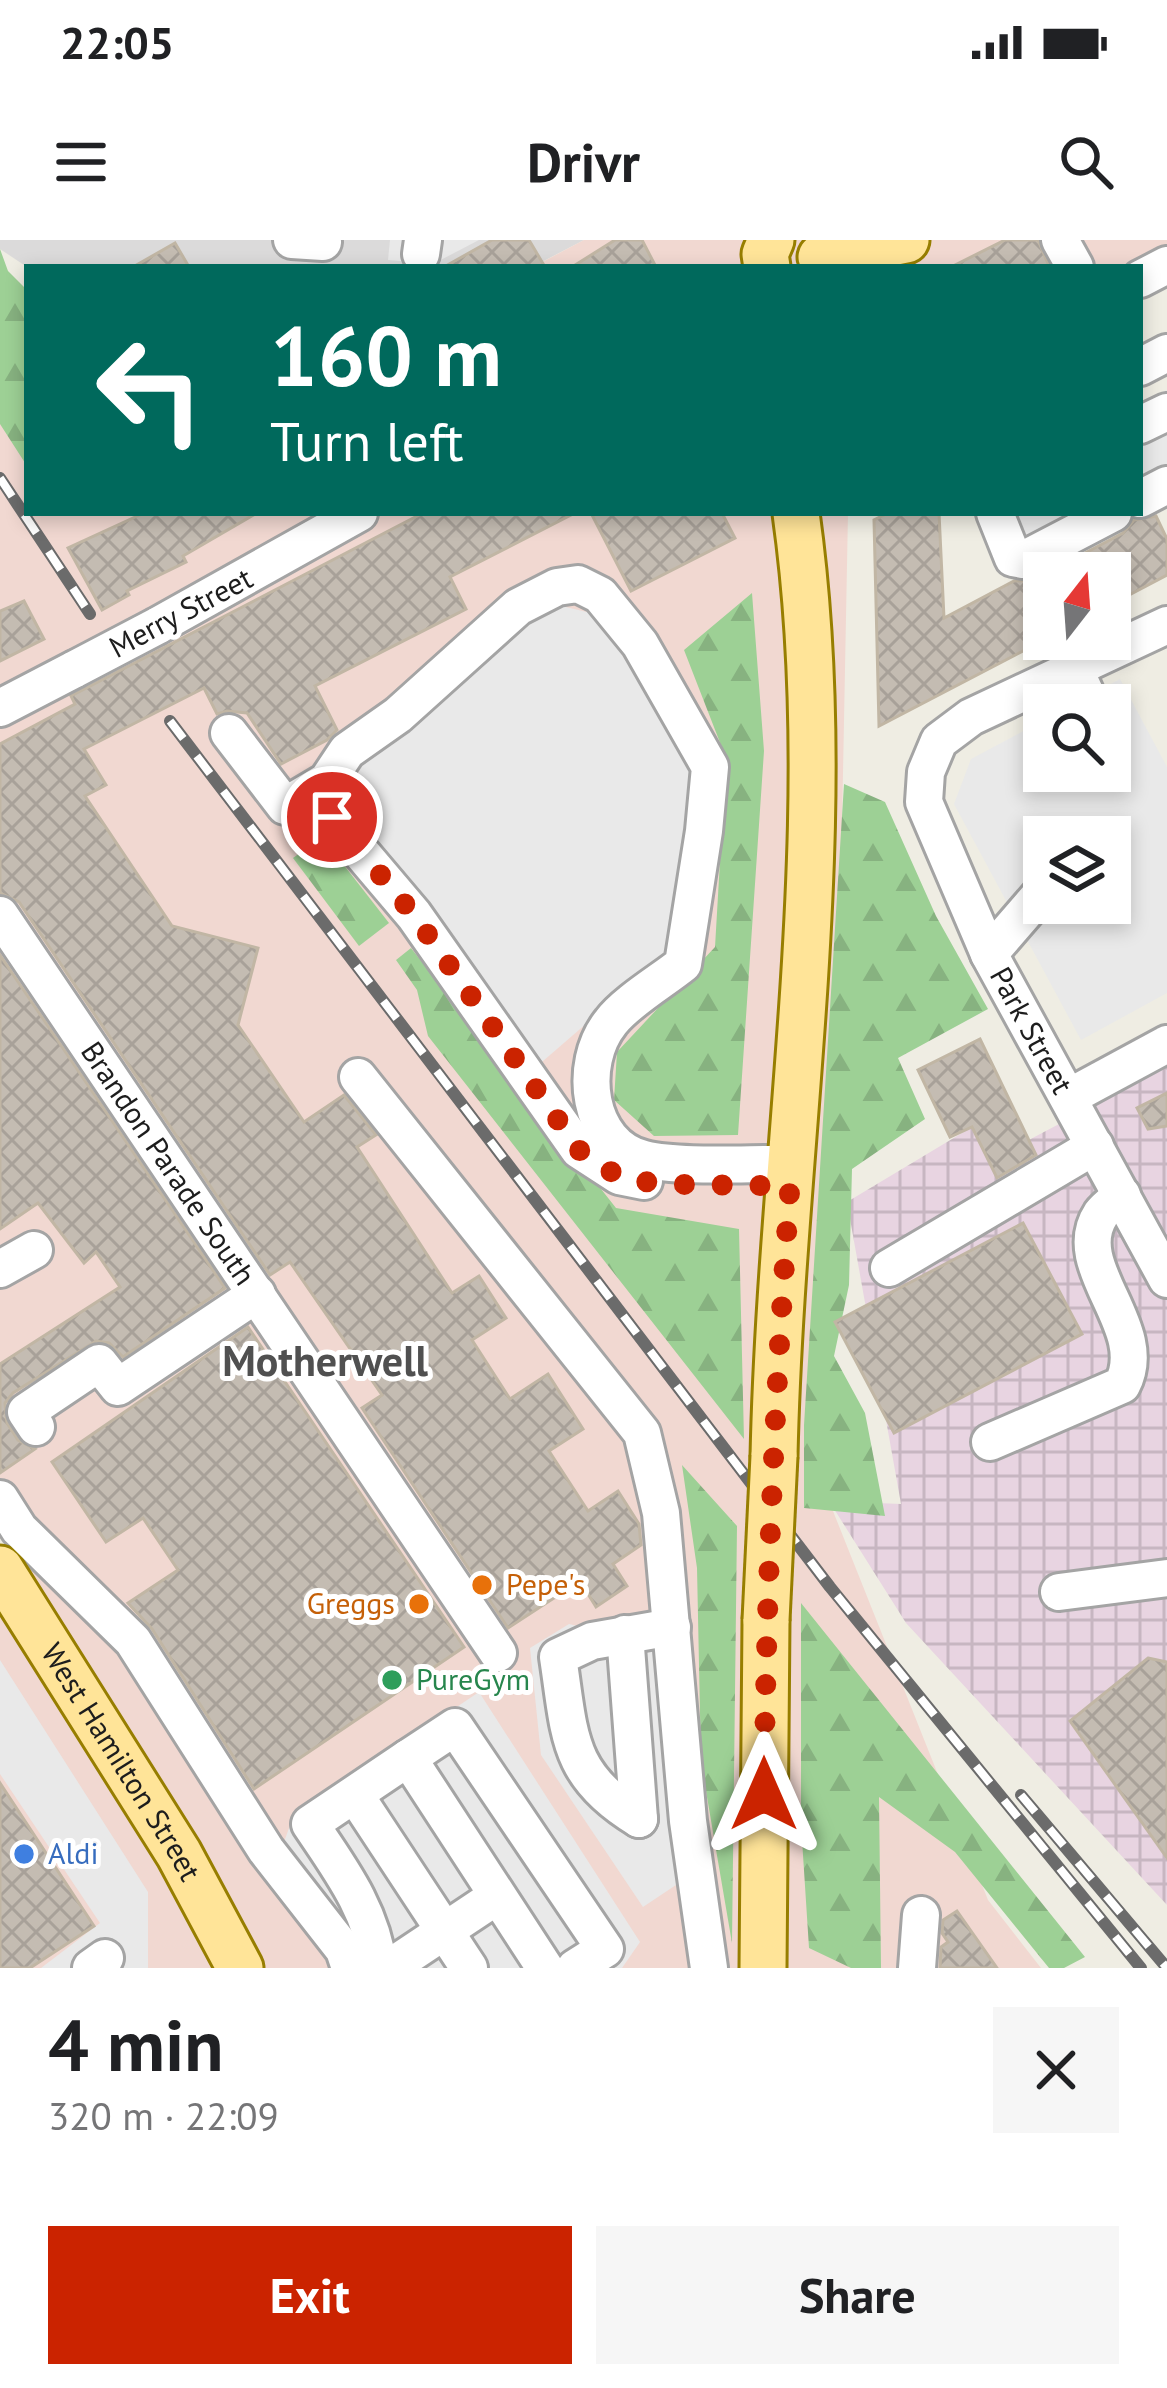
<!DOCTYPE html>
<html lang="en">
<head>
<meta charset="utf-8">
<style>
	body { margin:0; font-family:"PT Sans",sans-serif; background:#f6f6f6; color:#202124; height:100vh; display:flex; flex-direction:column; font-size:45px; white-space:nowrap }
	* { box-sizing:border-box; margin:0 }
	p { font-size:39px; color:#757577 }
	.icon { flex:none; width:66px; height:66px; fill:none; stroke:currentColor; stroke-width:2; stroke-linecap:round; stroke-linejoin:round }
	.map { position:relative; height:1728px; overflow:hidden }
	.panel { display:flex; flex-direction:column; background:#fff; flex:1 }
	.panel>* { flex:none }
	.guide { position:absolute; left:24px; top:24px; width:1119px; height:252px; border-radius:0px; box-shadow:0 6px 18px #0003; background:#00695c; color:#fff; overflow:hidden }
	.needle { width:78px; rotate:17deg }
	.controls { position:absolute; left:1023px; top:312px; display:grid; gap:24px }
	.controls a { display:grid; place-items:center; width:108px; height:108px; border-radius:0px; background:#fff; box-shadow:0 6px 18px #0003; font-size:60px }
	.pin { position:absolute; display:grid; place-items:center; width:102px; height:102px; color:#fff; margin:-51px; border:6px solid #fff; border-radius:50%; box-shadow:0 3px 12px #0007 }
	.me { position:absolute; width:132px; margin:-66px; rotate:0deg; stroke-linejoin:round; filter:drop-shadow(0 0 9px #0008) }
	.turn { display:flex; align-items:center; gap:42px; height:252px; padding:0 48px; font-size:54px }
	.turn .icon { width:156px; height:156px; stroke-width:2.5 }
	.turn b { display:block; font-size:84px; line-height:102px }
	.round { display:grid; place-items:center; flex:none; width:126px; height:126px; border-radius:0px; background:#f6f6f6 }
	.overview { display:flex; align-items:center; justify-content:space-between; height:204px; padding:0 48px }
	h1 { font-size:72px; font-weight:700; line-height:90px }
	.primary-button { display:flex; gap:24px; margin-top:auto; padding:24px 48px }
	.primary-button a { flex:1; height:138px; border-radius:0px; background:#cb2300; color:#fff; font-size:48px; font-weight:700; line-height:138px; text-align:center }
	.primary-button a+a { background:#f6f6f6; color:#202124 }
	.status { display:flex; justify-content:space-between; align-items:center; height:84px; padding:0 60px; background:#fff; direction:ltr }
	.status svg { height:33px; fill:currentColor }
	header { display:flex; justify-content:space-between; align-items:center; height:156px; padding:0 48px; background:#fff; font-size:54px; font-weight:700 }
	.map>svg:first-child { display:block }
	.residential { fill:#dbdada }
	.commercial { fill:#f1d8d1 }
	.industrial { fill:url(#industrial-grid) }
	.forest { fill:url(#forest-firs) }
	.parking { fill:#e9e9e9; fill-rule:evenodd }
	.building { fill:url(#building-cross-hatch); stroke:#c1b6a4; stroke-width:3 }
	.lines { fill:none; stroke-linecap:round; stroke-linejoin:round }
	.minor-casing { stroke:#a4a4a4; stroke-width:42 }
	.major-casing { stroke:#977e00; stroke-width:51 }
	.minor { stroke:#fff; stroke-width:36 }
	.major { stroke:#ffe498; stroke-width:45 }
	.rail-casing { stroke:#6b6b6b; stroke-width:12 }
	.rail { stroke:#fff; stroke-width:8; stroke-dasharray:22; stroke-linecap:butt }
	.minor-bridge-casing { stroke:#a4a4a4; stroke-width:42; stroke-linecap:butt }
	.major-bridge-casing { stroke:#977e00; stroke-width:51; stroke-linecap:butt }
	.minor-bridge { stroke:#fff; stroke-width:36 }
	.major-bridge { stroke:#ffe498; stroke-width:45 }
	.route { stroke:#cb2300; stroke-width:21; stroke-dasharray:0 37.8 }
	.food-dot { fill:#e8710a; stroke:#fff; stroke-width:4.5 }
	.leisure-dot { fill:#2e9e5b; stroke:#fff; stroke-width:4.5 }
	.shop-dot { fill:#3f7fe0; stroke:#fff; stroke-width:4.5 }
	.labels { text-anchor:middle; stroke-width:10; stroke-linejoin:round; paint-order:stroke }
	.street-label { font-size:30px; fill:#1d1d1d; stroke:#fff }
	.food-label { font-size:30px; fill:#c56008; stroke:#fff; text-anchor:start }
	.leisure-label { font-size:30px; fill:#27864d; stroke:#fff; text-anchor:start }
	.shop-label { font-size:30px; fill:#366cbe; stroke:#fff; text-anchor:start }
	.district-label { font-size:42px; font-weight:bold; fill:#505050; stroke:#fff }
</style>
</head>
<body>
<div class="status"><b>22:05</b><svg viewBox="0 0 49 12"><path d="M0 12V9h3v3zM5 12V6h3v6zM10 12V3h3v9zM15 12V0h3v12zM26 1h20v11H26zM47 4h2v5h-2z"/></svg></div>
<header><svg class="icon" aria-label="menu" viewBox="0 0 24 24"><path d="M4 6h16M4 12h16M4 18h16"/></svg>Drivr<svg class="icon" aria-label="search" viewBox="0 0 24 24"><circle cx="10" cy="10" r="6"/><path d="M15 15l6 6"/></svg></header>
<div class="map">
<svg width="1167" height="1728" viewBox="0 0 1167 1728">
	<defs>
		<pattern id="industrial-grid" width="8" height="8" patternUnits="userSpaceOnUse" patternTransform="scale(3)"><rect width="8" height="8" fill="#e8d4e1"/><path d="M0 4h8M4 0v8" fill="none" stroke="#c7b6c1"/></pattern>
		<pattern id="forest-firs" width="22" height="20" patternUnits="userSpaceOnUse" patternTransform="scale(3)"><rect width="22" height="20" fill="#9dd095"/><path d="M5 1l3.5 6h-7zM16 11l3.5 6h-7z" fill="#87b280"/></pattern>
		<pattern id="building-cross-hatch" width="8" height="8" patternUnits="userSpaceOnUse" patternTransform="scale(3)"><rect width="8" height="8" fill="#c4bcb2"/><path d="M0 0l8 8M0 8l8-8" fill="none" stroke="#a8a199"/></pattern>
	</defs>
	<rect width="100%" height="100%" fill="#efede3"/>
	<!-- residential -->
	<path class="residential" d="M 0,0 L 584,0 L 532,27 L 27,27 L 0,9 Z"/>
	<!-- commercial -->
	<g class="commercial">
		<path d="M 584,0 L 1167,0 L 1167,48 L 1140,61 L 1140,27 L 533,27 Z"/>
		<path d="M 0,79 L 27,92 L 27,273 L 848,273 L 829,1261 L 988,1660 L 1041,1728 L 0,1728 L 0,1321 L 30,1299 L 0,1251 Z"/>
	</g>
	<!-- industrial -->
	<path class="industrial" d="M 1167,827 L 1167,1665 L 906,1383 L 829,1261 L 901,1264 L 847,962 L 972,887 L 993,919 Z"/>
	<!-- forest -->
	<g class="forest">
		<path d="M 0,9 L 8,31 L 27,50 L 27,226 L 0,184 Z"/>
		<path d="M 752,353 L 764,511 L 738,895 L 654,896 L 614,860 L 617,812 L 715,707 L 726,518 L 684,410 Z"/>
		<path d="M 844,544 L 885,562 L 936,676 L 988,769 L 898,818 L 925,879 L 852,929 L 849,1045 L 834,1116 L 865,1173 L 885,1276 L 804,1268 L 804,1185 Z"/>
		<path d="M 322,597 L 389,683 L 359,706 L 293,618 Z"/>
		<path d="M 411,708 L 616,968 L 739,989 L 744,1199 L 428,796 L 417,750 L 396,720 Z"/>
		<path d="M 682,1225 L 737,1286 L 732,1703 L 701,1522 L 697,1328 Z"/>
		<path d="M 801,1363 L 1085,1717 L 1064,1728 L 1049,1728 L 955,1612 L 879,1557 L 881,1728 L 851,1728 L 809,1708 L 801,1584 Z"/>
	</g>
	<!-- parking -->
	<g class="parking">
		<path d="M 390,0 L 479,0 L 433,24 L 388,20 Z"/>
		<path d="M 1167,150 L 1167,255 L 1140,268 L 1140,162 Z"/>
		<path d="M 998,273 L 1129,273 L 1004,331 Z"/>
		<path d="M 545,362 L 595,374 L 699,531 L 676,706 L 535,828 L 360,599 L 358,518 Z"/>
		<path d="M 1120,439 L 1167,527 L 1167,753 L 1081,800 L 954,564 L 971,519 L 1044,480 L 1044,531 L 1110,531 L 1110,465 L 1072,465 ZM 1044,597 L 1110,597 L 1110,663 L 1044,663 Z"/>
		<path d="M 569,1384 L 655,1405 L 682,1641 L 643,1667 L 541,1515 L 530,1408 Z"/>
		<path d="M 0,1420 L 148,1652 L 148,1728 L 41,1728 L 100,1683 L 0,1534 Z"/>
		<path d="M 479,1452 L 640,1702 L 622,1728 L 382,1728 L 284,1602 L 293,1577 Z"/>
	</g>
	<!-- building -->
	<g class="building">
		<path d="M 492,0 L 529,0 L 545,27 L 444,27 Z"/>
		<path d="M 615,0 L 642,0 L 656,27 L 572,27 Z"/>
		<path d="M 1005,0 L 1038,0 L 1049,26 L 951,27 Z"/>
		<path d="M 175,3 L 189,27 L 133,27 Z"/>
		<path d="M 144,273 L 257,273 L 183,316 L 186,322 L 127,351 L 129,355 L 102,370 L 68,308 Z"/>
		<path d="M 423,273 L 575,273 L 450,337 L 466,369 L 315,446 L 337,490 L 327,500 L 281,524 L 247,473 L 227,471 L 217,474 L 204,448 L 84,509 L 106,545 L 85,556 L 172,686 L 258,708 L 238,785 L 304,882 L 344,855 L 376,895 L 357,907 L 452,1053 L 479,1036 L 506,1078 L 472,1100 L 510,1159 L 548,1134 L 583,1189 L 549,1211 L 588,1271 L 618,1251 L 639,1284 L 641,1305 L 613,1324 L 627,1346 L 596,1367 L 580,1341 L 508,1388 L 362,1168 L 382,1155 L 290,1022 L 270,1035 L 19,662 L 0,653 L 0,504 L 75,464 L 71,456 Z"/>
		<path d="M 591,273 L 722,273 L 735,298 L 631,351 Z"/>
		<path d="M 888,273 L 939,273 L 944,378 L 1014,341 L 1032,340 L 1044,334 L 1046,399 L 879,486 L 874,280 Z"/>
		<path d="M 1156,276 L 1167,299 L 1167,335 L 1110,365 L 1110,333 L 1047,333 L 1123,293 L 1134,280 Z"/>
		<path d="M 24,361 L 44,399 L 0,421 L 0,371 Z"/>
		<path d="M 0,715 L 225,1048 L 123,1117 L 109,1103 L 96,1101 L 13,1153 L 5,1163 L 7,1183 L 18,1200 L 35,1209 L 0,1233 L 0,1124 L 120,1047 L 96,1012 L 84,1023 L 38,963 L 0,989 Z"/>
		<path d="M 980,799 L 1036,915 L 997,938 L 972,887 L 950,897 L 918,830 Z"/>
		<path d="M 1167,853 L 1167,886 L 1148,889 L 1137,868 Z"/>
		<path d="M 1023,983 L 1082,1094 L 894,1193 L 835,1082 Z"/>
		<path d="M 248,1087 L 464,1407 L 254,1549 L 152,1389 L 128,1363 L 178,1330 L 143,1278 L 106,1302 L 52,1222 Z"/>
		<path d="M 1148,1418 L 1167,1422 L 1167,1618 L 1070,1481 Z"/>
		<path d="M 0,1543 L 94,1686 L 30,1728 L 0,1728 Z"/>
		<path d="M 957,1671 L 997,1728 L 940,1728 L 941,1707 L 948,1702 L 942,1693 L 943,1680 Z"/>
	</g>
	<g class="lines">
		<defs>
			<g id="minor">
				<path d="M 292,0 L 323,2"/>
				<path d="M 1060,0 L 1075,27"/>
				<path d="M 421,14 L 423,0"/>
				<path d="M 1140,39 L 1167,25"/>
				<path d="M 1140,127 L 1167,113"/>
				<path d="M 1140,185 L 1167,172"/>
				<path d="M 1140,259 L 1167,245"/>
				<path d="M 995,273 L 1013,318 L 1023,320 L 1113,273"/>
				<path id="s1" d="M 1167,385 L 971,477 L 939,501 L 926,532 L 924,562 L 989,714 L 1167,1039"/>
				<path d="M 157,386 L 359,273"/>
				<path d="M 1074,428 L 1091,465"/>
				<path d="M 0,468 L 75,429"/>
				<path d="M 229,493 L 285,566 L 327,541 L 347,511 L 398,475 L 518,367 L 557,347 L 578,344 L 600,355 L 640,404 L 710,527 L 704,591 L 683,724 C 662,741 626,762 611,782 C 577,824 587,905 644,919 C 680,928 752,923 792,924"/>
				<path d="M 327,541 L 331,577 L 414,675 L 579,910 L 619,936 L 644,941"/>
				<path id="s2" d="M 0,675 L 498,1413"/>
				<path d="M 989,714 L 1040,655"/>
				<path d="M 358,837 L 642,1193 L 661,1273 L 688,1581 L 709,1728"/>
				<path d="M 1069,857 L 1167,804"/>
				<path d="M 889,1028 L 1095,906"/>
				<path d="M 0,1029 L 34,1010"/>
				<path d="M 36,1187 L 26,1172 L 99,1123 L 118,1147 L 257,1054"/>
				<path d="M 990,1202 L 1122,1145 C 1153,1087 1066,1027 1101,974 C 1106,967 1115,961 1122,955"/>
				<path d="M 0,1259 L 19,1289 L 133,1401 L 266,1610 L 344,1710 L 350,1728"/>
				<path d="M 1059,1352 L 1167,1338"/>
				<path d="M 625,1394 L 639,1579"/>
				<path d="M 408,1518 L 455,1487 L 605,1709 L 575,1728"/>
				<path d="M 355,1555 L 469,1728"/>
				<path d="M 639,1579 C 566,1535 570,1495 558,1417 L 592,1401 L 672,1387"/>
				<path d="M 91,1728 L 105,1718"/>
				<path d="M 379,1728 C 372,1671 341,1630 310,1584 L 408,1518 L 545,1728"/>
				<path d="M 389,1728 L 497,1656"/>
				<path d="M 917,1728 L 921,1675"/>
			</g>
			<g id="major">
				<path d="M 821,17 L 906,0"/>
				<path d="M 767,27 L 765,14 L 771,0"/>
				<path d="M 774,1216 C 781,902 840,586 796,273"/>
				<path id="s3" d="M 0,1329 L 179,1614 L 240,1728"/>
				<path d="M 763,1728 L 766,1380"/>
			</g>
		</defs>
		<!-- minor casing -->
		<use href="#minor" class="minor-casing"/>
		<!-- major casing -->
		<use href="#major" class="major-casing"/>
		<!-- minor -->
		<use href="#minor" class="minor"/>
		<!-- major -->
		<use href="#major" class="major"/>
		<defs>
			<g id="rail">
				<path d="M 0,238 L 90,374"/>
				<path d="M 170,481 L 830,1347 L 1141,1728"/>
				<path d="M 1021,1555 L 1167,1728"/>
			</g>
		</defs>
		<!-- rail casing -->
		<use href="#rail" class="rail-casing"/>
		<!-- rail -->
		<use href="#rail" class="rail"/>
		<defs>
			<path id="minor-bridge" d="M 75,429 L 157,386"/>
			<path id="major-bridge" d="M 766,1380 L 774,1216"/>
		</defs>
		<!-- minor-bridge casing -->
		<use href="#minor-bridge" class="minor-bridge-casing"/>
		<!-- major-bridge casing -->
		<use href="#major-bridge" class="major-bridge-casing"/>
		<!-- minor-bridge -->
		<use href="#minor-bridge" class="minor-bridge"/>
		<!-- major-bridge -->
		<use href="#major-bridge" class="major-bridge"/>
	</g>
	<g class="lines">
		<!-- route -->
		<path class="route" d="M 332,577 L 414,675 L 579,910 L 619,937 L 659,944 L 790,946 C 775,1148 766,1351 764,1554"/>
	</g>
	<!-- markers -->
	<g class="food-dot">
		<circle cx="482" cy="1345" r="12"/>
		<circle cx="419" cy="1364" r="12"/>
	</g>
	<circle class="leisure-dot" cx="392" cy="1440" r="12"/>
	<circle class="shop-dot" cx="24" cy="1614" r="12"/>
	<g class="labels">
		<!-- street labels -->
		<g class="street-label">
			<text transform="translate(181 373) rotate(-28)" y="10">Merry Street</text>
			<text dy="10" stroke="none"><textPath href="#s1" startOffset="573">Park Street</textPath></text>
			<text dy="10" stroke="none"><textPath href="#s2" startOffset="300">Brandon Parade South</textPath></text>
			<text dy="10" stroke="none"><textPath href="#s3" startOffset="228">West Hamilton Street</textPath></text>
		</g>
		<!-- food labels -->
		<g class="food-label">
			<text x="506" y="1355">Pepe's</text>
			<text x="395" y="1374" text-anchor="end">Greggs</text>
		</g>
		<!-- leisure labels -->
		<g class="leisure-label">
			<text x="416" y="1450">PureGym</text>
		</g>
		<!-- shop labels -->
		<g class="shop-label">
			<text x="48" y="1624">Aldi</text>
		</g>
		<!-- district labels -->
		<g class="district-label">
			<text x="325" y="1136">Motherwell</text>
		</g>
	</g>
</svg>
<div class="controls">
<a><svg class="needle" viewBox="-14 -14 28 28"><path d="M0-13l5 13h-10z" fill="#e53935"/><path d="M0 13l5-13h-10z" fill="#757577"/></svg></a>
<a><svg class="icon" aria-label="search" viewBox="0 0 24 24"><circle cx="10" cy="10" r="6"/><path d="M15 15l6 6"/></svg></a>
<a><svg class="icon" aria-label="layers" viewBox="0 0 24 24"><path d="M12 4l9 5-9 5-9-5zM3 14l9 5 9-5"/></svg></a>
</div>
<div class="pin" style="left:332px;top:577px;background:#d93025"><svg class="icon" aria-label="arrive" viewBox="0 0 24 24"><path d="M6 21V4h12l-3 4 3 4H6"/></svg></div>
<svg class="me" style="left:764px;top:1554px" viewBox="-20 -20 40 40"><path d="M0-17L14 15 0 8-14 15z" fill="#cb2300" stroke="#fff" stroke-width="4"/></svg>
<div class="guide">
<div class="turn"><svg class="icon" aria-label="left" viewBox="0 0 24 24"><path d="M17 20v-9H6M10 6l-5 5 5 5"/></svg><div><b>160 m</b>Turn left</div></div>
</div>
</div>
<section class="panel">
<div class="overview"><div><h1>4 min</h1><p>320 m · 22:09</p></div><a class="round"><svg class="icon" aria-label="close" viewBox="0 0 24 24"><path d="M6 6l12 12M18 6L6 18"/></svg></a></div>
<div class="primary-button"><a>Exit</a><a>Share</a></div>
</section>
</body>
</html>
